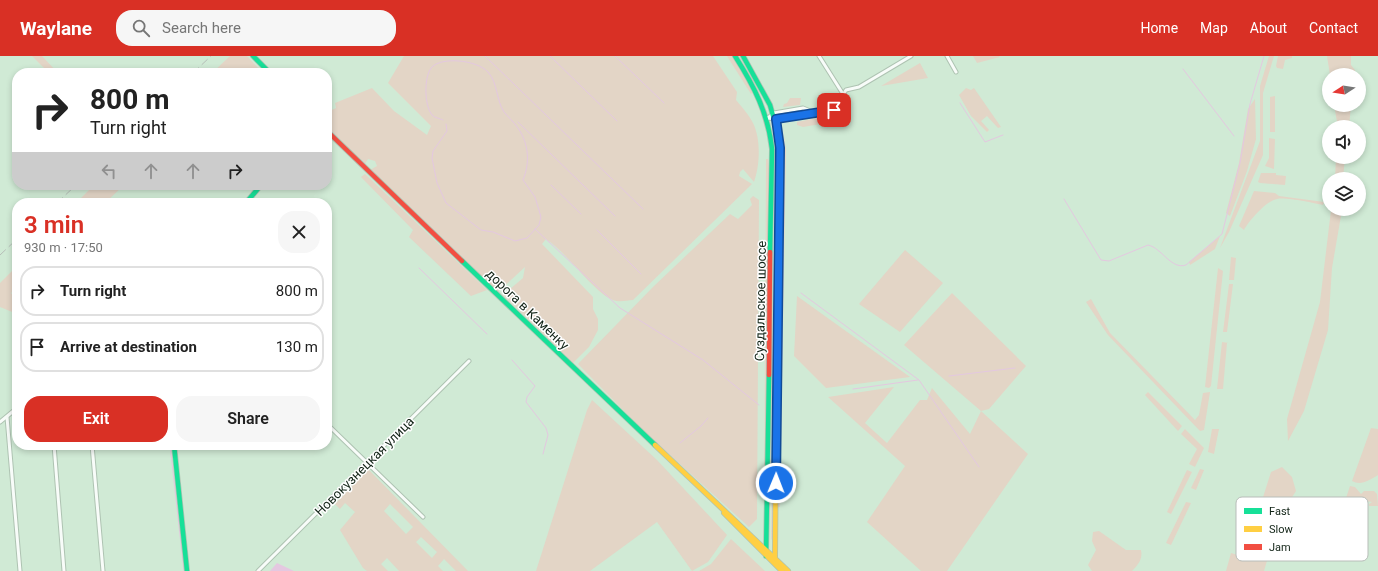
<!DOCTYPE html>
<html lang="en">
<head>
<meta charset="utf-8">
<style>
	body { margin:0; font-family:Roboto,sans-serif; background:#f6f6f6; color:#222; height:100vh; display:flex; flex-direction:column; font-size:15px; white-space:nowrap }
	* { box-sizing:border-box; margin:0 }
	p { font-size:13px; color:#767676 }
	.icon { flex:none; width:22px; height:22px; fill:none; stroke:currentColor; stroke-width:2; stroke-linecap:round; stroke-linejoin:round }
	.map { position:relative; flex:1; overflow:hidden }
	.drawer { position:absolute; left:12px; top:142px; width:320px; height:252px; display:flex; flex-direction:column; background:#fff; border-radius:16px; box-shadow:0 2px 6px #0003 }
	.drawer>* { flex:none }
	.guide { position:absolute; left:12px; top:12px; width:320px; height:122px; border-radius:16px; box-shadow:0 2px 6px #0003; background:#fff; color:#222; overflow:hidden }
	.needle { width:26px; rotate:258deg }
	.controls { position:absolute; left:1322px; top:12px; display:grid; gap:8px }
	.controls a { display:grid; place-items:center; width:44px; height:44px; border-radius:50%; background:#fff; box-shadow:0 2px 6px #0003; font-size:20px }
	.pin { position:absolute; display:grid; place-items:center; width:34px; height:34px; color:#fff; margin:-17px; border-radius:8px; box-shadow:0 2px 6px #0006 }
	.me { position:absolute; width:44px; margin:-22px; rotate:1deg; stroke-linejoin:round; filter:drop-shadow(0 0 3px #0008) }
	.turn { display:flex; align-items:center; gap:14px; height:84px; padding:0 12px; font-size:18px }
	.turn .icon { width:52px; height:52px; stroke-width:2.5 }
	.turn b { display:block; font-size:28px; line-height:34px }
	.lanes { display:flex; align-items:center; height:38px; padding:0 12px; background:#0003; justify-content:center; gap:20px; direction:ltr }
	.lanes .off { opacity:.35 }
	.round { display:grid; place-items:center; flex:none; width:42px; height:42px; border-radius:16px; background:#f6f6f6 }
	.head { display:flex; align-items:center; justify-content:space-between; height:68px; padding:0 12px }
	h1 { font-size:24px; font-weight:600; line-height:30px; color:#d93025 }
	.cta { display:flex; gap:8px; margin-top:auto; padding:8px 12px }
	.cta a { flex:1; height:46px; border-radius:16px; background:#d93025; color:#fff; font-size:16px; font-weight:600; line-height:46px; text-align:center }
	.cta a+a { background:#f6f6f6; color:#222 }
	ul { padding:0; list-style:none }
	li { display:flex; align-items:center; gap:12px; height:50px; margin:0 8px 6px; padding:0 4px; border:2px solid #e0e0e0; border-radius:16px }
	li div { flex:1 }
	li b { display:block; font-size:15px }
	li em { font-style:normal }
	header { display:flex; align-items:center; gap:24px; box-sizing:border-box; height:56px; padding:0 20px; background:#d93025; color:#fff }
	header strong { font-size:19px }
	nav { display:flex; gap:22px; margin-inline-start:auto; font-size:14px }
	.search { width:280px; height:36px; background:#f6f6f6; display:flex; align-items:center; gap:10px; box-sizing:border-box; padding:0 14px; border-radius:16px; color:#767676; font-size:15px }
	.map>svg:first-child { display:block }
	.green { fill:#e3d5c6; fill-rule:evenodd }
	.water { fill:#e4c8e0 }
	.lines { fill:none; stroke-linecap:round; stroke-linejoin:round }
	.stream { stroke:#e4c8e0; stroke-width:1 }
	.street-casing { stroke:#aec3b2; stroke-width:5 }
	.fast-casing { stroke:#aec3b2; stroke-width:6 }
	.slow-casing { stroke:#aec3b2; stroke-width:6 }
	.jam-casing { stroke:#aec3b2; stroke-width:6 }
	.street { stroke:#f8fcf9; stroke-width:3 }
	.fast { stroke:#16e098; stroke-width:4.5 }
	.slow { stroke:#ffcf43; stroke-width:4.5 }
	.jam { stroke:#f24e42; stroke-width:4.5 }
	.rail { stroke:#b6beb8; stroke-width:1; stroke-dasharray:8 4; stroke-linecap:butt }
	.route-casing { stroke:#114b97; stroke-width:10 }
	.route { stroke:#1a73e8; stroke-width:7 }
	.labels { text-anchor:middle; stroke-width:3; stroke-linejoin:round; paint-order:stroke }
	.street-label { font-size:13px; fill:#112316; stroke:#fff }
	.key { fill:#fff; stroke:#b8bdb9; stroke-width:1 }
	.key-label { font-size:11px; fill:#112316 }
</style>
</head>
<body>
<header>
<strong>Waylane</strong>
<div class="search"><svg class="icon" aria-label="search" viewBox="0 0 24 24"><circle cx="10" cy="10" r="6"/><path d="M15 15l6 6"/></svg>Search here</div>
<nav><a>Home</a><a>Map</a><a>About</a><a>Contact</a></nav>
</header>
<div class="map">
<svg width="1378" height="515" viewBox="0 0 1378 515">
	<rect width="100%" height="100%" fill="#d0ead5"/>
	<!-- green -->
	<g class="green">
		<path d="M 32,0 L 42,0 L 58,17 L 49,17 Z"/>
		<path d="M 230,0 L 247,0 L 263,17 L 212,17 Z"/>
		<path d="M 404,0 L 713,0 L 737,36 L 736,44 C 742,51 749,59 753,67 C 761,83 760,109 754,126 L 743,113 L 740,116 L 739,120 L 752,128 L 633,244 C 628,244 622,246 617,245 C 598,243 567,196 546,183 L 542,188 L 593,241 L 593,253 L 598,263 L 598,274 L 589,291 L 573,307 L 503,239 L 523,222 L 525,211 L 498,236 L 370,114 L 377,110 L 375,105 L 368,103 L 365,108 L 327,71 L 327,56 L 336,52 L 335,47 L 372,32 L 394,55 L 427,79 L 431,70 L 388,27 Z"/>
		<path d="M 727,0 L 732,0 L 753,36 L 751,38 Z"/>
		<path d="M 973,0 L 999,0 L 1000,1 L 977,7 Z"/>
		<path d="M 1269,0 L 1274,0 L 1263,37 L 1263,99 L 1229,176 L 1220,192 L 1260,85 L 1260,30 Z"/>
		<path d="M 1278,0 L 1292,0 L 1292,2 L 1285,4 L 1283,13 L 1277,12 L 1276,10 Z"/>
		<path d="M 1327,0 L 1351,0 L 1351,9 L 1355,14 L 1354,19 L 1330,19 Z"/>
		<path d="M 920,7 L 928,22 L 881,30 Z"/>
		<path d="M 966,32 L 971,34 L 974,32 L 1001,71 L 998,72 L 987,60 L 981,65 L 989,74 L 987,76 L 971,60 L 959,39 Z"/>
		<path d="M 1275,40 L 1275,76 L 1270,76 L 1270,41 Z"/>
		<path d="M 790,42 L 801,42 L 800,49 L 783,51 L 784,48 L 787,47 Z"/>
		<path d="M 1255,43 L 1256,83 L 1247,115 L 1230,160 L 1226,157 L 1239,107 L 1248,53 Z"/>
		<path d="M 1334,49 L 1351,49 L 1349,71 L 1338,71 Z"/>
		<path d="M 838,58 L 844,64 L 803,71 L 797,69 L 797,66 Z"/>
		<path d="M 775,73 L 778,95 L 773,485 L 771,483 L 776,96 L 773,74 Z"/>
		<path d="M 783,73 L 786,94 L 780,451 L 778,451 L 783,109 L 785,95 Z"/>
		<path d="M 1269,82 L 1275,83 L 1274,113 L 1265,110 L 1269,102 Z"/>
		<path d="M 1336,101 L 1345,101 L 1343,123 L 1335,123 Z"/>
		<path d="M 766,103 L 768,103 L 769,111 L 766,435 L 764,475 Z"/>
		<path d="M 1261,117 L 1276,117 L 1276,119 L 1286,120 L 1285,129 L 1260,127 L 1258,126 Z"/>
		<path d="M 365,118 L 487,234 L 471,240 L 409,181 L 413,174 L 361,121 Z"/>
		<path d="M 94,129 L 124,129 L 105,147 L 76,147 Z"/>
		<path d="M 1254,135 L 1275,137 L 1279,140 L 1324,146 L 1323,149 C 1313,147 1286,141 1277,143 C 1266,145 1249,165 1244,174 L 1239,170 Z"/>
		<path d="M 753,140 L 759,144 L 757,463 L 749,471 L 647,378 L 578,308 L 653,231 L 730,158 L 738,163 L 752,149 L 750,143 Z"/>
		<path d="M 1331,154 L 1342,154 L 1332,212 L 1328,274 L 1304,355 L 1288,385 L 1287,363 L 1320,246 Z"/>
		<path d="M 1220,180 L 1215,193 L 1190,209 L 1189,206 Z"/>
		<path d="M 905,194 L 943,227 L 900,276 L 859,248 Z"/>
		<path d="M 1231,201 L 1236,202 L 1234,224 L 1229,224 Z"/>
		<path d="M 17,210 L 17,231 L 11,237 L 17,244 L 17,258 L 0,251 L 0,227 Z"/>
		<path d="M 1218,212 L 1223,215 L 1211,330 L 1209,332 L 1205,331 Z"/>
		<path d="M 1229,228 L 1233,228 L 1227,276 L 1223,276 Z"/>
		<path d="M 952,237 L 1026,310 L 989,353 L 981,355 L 1028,398 L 947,515 L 921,515 L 867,466 L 905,410 L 828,341 L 894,331 L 865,367 L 887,387 L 920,344 L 927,344 L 932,332 L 970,378 L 981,355 L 904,289 Z"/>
		<path d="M 797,240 L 910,321 L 826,332 L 794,300 Z"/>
		<path d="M 1091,243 L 1110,277 L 1195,364 L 1199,359 L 1203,337 L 1210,336 L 1204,374 L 1200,375 L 1108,279 L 1086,246 Z"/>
		<path d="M 1222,286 L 1229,287 L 1227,287 L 1223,333 L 1217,333 Z"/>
		<path d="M 1148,336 L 1182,370 L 1178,375 L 1145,339 Z"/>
		<path d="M 592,344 L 657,404 L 727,479 L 708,506 L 692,515 L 657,466 L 590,515 L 536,515 L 587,354 Z"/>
		<path d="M 1371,372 L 1378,373 L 1378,419 C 1370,424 1361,430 1352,425 Z"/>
		<path d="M 1185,373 L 1204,392 L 1195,411 L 1189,408 L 1197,393 L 1181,378 Z"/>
		<path d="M 1212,373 L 1219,373 L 1214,398 L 1208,396 Z"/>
		<path d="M 1282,411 L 1292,421 L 1296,435 L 1289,446 L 1284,447 L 1264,515 L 1226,515 L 1231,497 L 1244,501 L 1271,416 Z"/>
		<path d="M 368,413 L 468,515 L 456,515 L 444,503 L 438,510 L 443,515 L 399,515 L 387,502 L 381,508 L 388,515 L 367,515 L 363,512 L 340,474 L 355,456 L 345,447 L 340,453 L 335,448 ZM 390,448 L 413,471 L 406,478 L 384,455 ZM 421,481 L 437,496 L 432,502 L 416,486 Z"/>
		<path d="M 1200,413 L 1204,414 L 1196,434 L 1191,432 Z"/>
		<path d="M 1187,414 L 1192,416 L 1171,458 L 1167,456 Z"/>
		<path d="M 1350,430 L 1355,431 L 1361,438 L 1364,435 L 1374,435 L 1377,438 L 1378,450 L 1369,450 L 1369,448 L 1372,446 C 1365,444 1356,447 1348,444 L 1346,442 Z"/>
		<path d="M 1186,446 L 1191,447 L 1171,489 L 1166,487 Z"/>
		<path d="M 1099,475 L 1126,494 L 1141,494 C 1143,503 1138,509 1132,515 L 1092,515 L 1088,509 L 1096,494 L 1092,485 L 1093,476 Z"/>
		<path d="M 731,483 L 765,515 L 699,515 L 711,508 Z"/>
	</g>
	<!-- water -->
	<path class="water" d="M 277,507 L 294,515 L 270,515 Z"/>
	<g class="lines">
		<!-- stream -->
		<g class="stream">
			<path d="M 485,0 L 643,153"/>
			<path d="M 550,0 L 617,65"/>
			<path d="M 615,0 L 664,47"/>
			<path d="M 1183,13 L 1234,80"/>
			<path d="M 960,47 L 985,86 L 1003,79"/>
			<path d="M 443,64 C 439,62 435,62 432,59 C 424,50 424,21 431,12 C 441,0 477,4 488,16 C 498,27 496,44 504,56 C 508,61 514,66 518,72 C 529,88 530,107 523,124 L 535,141 L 541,161 L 539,169 L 527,182 L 515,185 L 493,176 L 481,174 L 446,147 L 437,127 L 432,102 L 433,95 L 447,75 L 446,68"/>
			<path d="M 518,66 L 615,160"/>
			<path d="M 551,129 L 581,158"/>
			<path d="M 1064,143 L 1101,204 L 1109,205 L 1148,189 C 1162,192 1171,214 1186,209 L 1222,178 L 1240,107 L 1250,48 L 1264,0"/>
			<path d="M 535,173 L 620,252 L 703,304 L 759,349"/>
			<path d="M 597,174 L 641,218"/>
			<path d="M 419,212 L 487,278"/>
			<path d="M 801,237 L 919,324 L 979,411"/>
			<path d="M 512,304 L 535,330 L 527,341 L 526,346 L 546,372 L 548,379 L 543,398"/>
			<path d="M 949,320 L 1015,312"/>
			<path d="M 853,333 L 918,324"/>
			<path d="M 680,387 L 701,370 L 708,362"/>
			<path d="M 170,389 L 184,515"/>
		</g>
		<defs>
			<g id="street">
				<path d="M 819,0 L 843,38"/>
				<path d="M 947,0 L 956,16"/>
				<path d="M 767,62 L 776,63 L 834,54 L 846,34 L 859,31 L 911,0"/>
				<path d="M 768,62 L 774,57 L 803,52 L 815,57"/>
				<path d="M 16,272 L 17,275"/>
				<path d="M 7,361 L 20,515"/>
				<path d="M 0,366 L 17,352"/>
				<path d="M 327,368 L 423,461"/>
				<path d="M 54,389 L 64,515"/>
				<path d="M 92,389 L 103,515"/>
				<path d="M 258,515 L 469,305"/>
			</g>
			<g id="fast">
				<path d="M 253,0 L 270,17"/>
				<path d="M 735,0 C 754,30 768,57 772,93 L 770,196"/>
				<path d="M 743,0 L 770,49 L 779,81 L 777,252"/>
				<path d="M 246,147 L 261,129"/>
				<path d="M 462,205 L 655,389"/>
				<path d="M 174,389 L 187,515"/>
				<path d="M 766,500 L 769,319"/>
			</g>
			<g id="slow">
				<path d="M 655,389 L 788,515"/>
				<path d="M 724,457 L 782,515"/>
				<path d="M 775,502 L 777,252"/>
			</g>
			<g id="jam">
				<path d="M 327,75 L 462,205"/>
				<path d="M 769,319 L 770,196"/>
			</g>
		</defs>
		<!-- street casing -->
		<use href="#street" class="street-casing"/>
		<!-- fast casing -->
		<use href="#fast" class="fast-casing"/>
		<!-- slow casing -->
		<use href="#slow" class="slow-casing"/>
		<!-- jam casing -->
		<use href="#jam" class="jam-casing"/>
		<!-- street -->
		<use href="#street" class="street"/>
		<!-- fast -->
		<use href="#fast" class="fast"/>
		<!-- slow -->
		<use href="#slow" class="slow"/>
		<!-- jam -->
		<use href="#jam" class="jam"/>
		<!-- rail -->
		<g class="rail">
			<path d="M 193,17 L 211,0"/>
			<path d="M 57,147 L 76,129"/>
			<path d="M 0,199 L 17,183"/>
		</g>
	</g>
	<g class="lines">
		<defs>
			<path id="route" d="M 776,427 L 780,92 L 776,63 L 834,54"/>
		</defs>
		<!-- route casing -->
		<use href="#route" class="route-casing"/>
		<!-- route -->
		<use href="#route" class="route"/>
	</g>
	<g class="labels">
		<!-- street labels -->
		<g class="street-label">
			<text transform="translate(760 245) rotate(-89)" y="5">Суздальское шоссе</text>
			<text transform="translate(528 253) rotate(44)" y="5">дорога в Каменку</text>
			<text transform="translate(364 410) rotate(-45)" y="5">Новокузнецкая улица</text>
		</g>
	</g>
	<!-- legend -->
	<rect x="1236" y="441" width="132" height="64" rx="6" class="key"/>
	<rect x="1244" y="452" width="18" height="6" fill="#16e098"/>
	<rect x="1244" y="470" width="18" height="6" fill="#ffcf43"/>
	<rect x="1244" y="488" width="18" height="6" fill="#f24e42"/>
	<g class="key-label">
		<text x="1269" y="459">Fast</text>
		<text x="1269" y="477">Slow</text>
		<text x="1269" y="495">Jam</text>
	</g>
</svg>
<div class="controls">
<a><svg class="needle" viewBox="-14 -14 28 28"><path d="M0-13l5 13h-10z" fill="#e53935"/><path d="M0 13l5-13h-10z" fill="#767676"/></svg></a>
<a><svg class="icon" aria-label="sound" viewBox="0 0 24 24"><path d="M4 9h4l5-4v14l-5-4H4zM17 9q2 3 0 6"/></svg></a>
<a><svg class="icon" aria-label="layers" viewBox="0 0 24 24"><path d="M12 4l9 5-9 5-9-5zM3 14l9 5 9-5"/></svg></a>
</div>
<div class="pin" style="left:834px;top:54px;background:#d93025"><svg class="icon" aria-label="arrive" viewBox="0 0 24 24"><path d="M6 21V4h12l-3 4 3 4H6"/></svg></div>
<svg class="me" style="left:776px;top:427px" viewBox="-20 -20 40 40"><circle r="17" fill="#1a73e8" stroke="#fff" stroke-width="3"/><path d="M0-11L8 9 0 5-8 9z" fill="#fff"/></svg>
<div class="guide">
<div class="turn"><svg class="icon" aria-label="right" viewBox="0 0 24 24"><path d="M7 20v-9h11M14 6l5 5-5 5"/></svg><div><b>800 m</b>Turn right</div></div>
<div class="lanes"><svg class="icon off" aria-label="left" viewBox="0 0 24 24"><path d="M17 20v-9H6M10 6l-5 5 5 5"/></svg><svg class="icon off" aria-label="ahead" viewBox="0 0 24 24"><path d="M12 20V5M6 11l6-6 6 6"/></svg><svg class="icon off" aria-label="ahead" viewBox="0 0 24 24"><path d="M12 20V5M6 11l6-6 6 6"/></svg><svg class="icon" aria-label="right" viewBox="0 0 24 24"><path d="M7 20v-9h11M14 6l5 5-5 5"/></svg></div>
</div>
<section class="drawer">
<div class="head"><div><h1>3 min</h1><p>930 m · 17:50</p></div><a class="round"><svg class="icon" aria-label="close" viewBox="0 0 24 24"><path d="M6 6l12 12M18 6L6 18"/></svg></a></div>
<ul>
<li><svg class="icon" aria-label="right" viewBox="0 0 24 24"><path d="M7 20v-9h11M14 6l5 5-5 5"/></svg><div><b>Turn right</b></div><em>800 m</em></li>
<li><svg class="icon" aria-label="arrive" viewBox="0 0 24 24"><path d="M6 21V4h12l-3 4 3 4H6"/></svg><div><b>Arrive at destination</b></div><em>130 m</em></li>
</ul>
<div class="cta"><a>Exit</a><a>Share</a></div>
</section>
</div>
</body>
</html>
